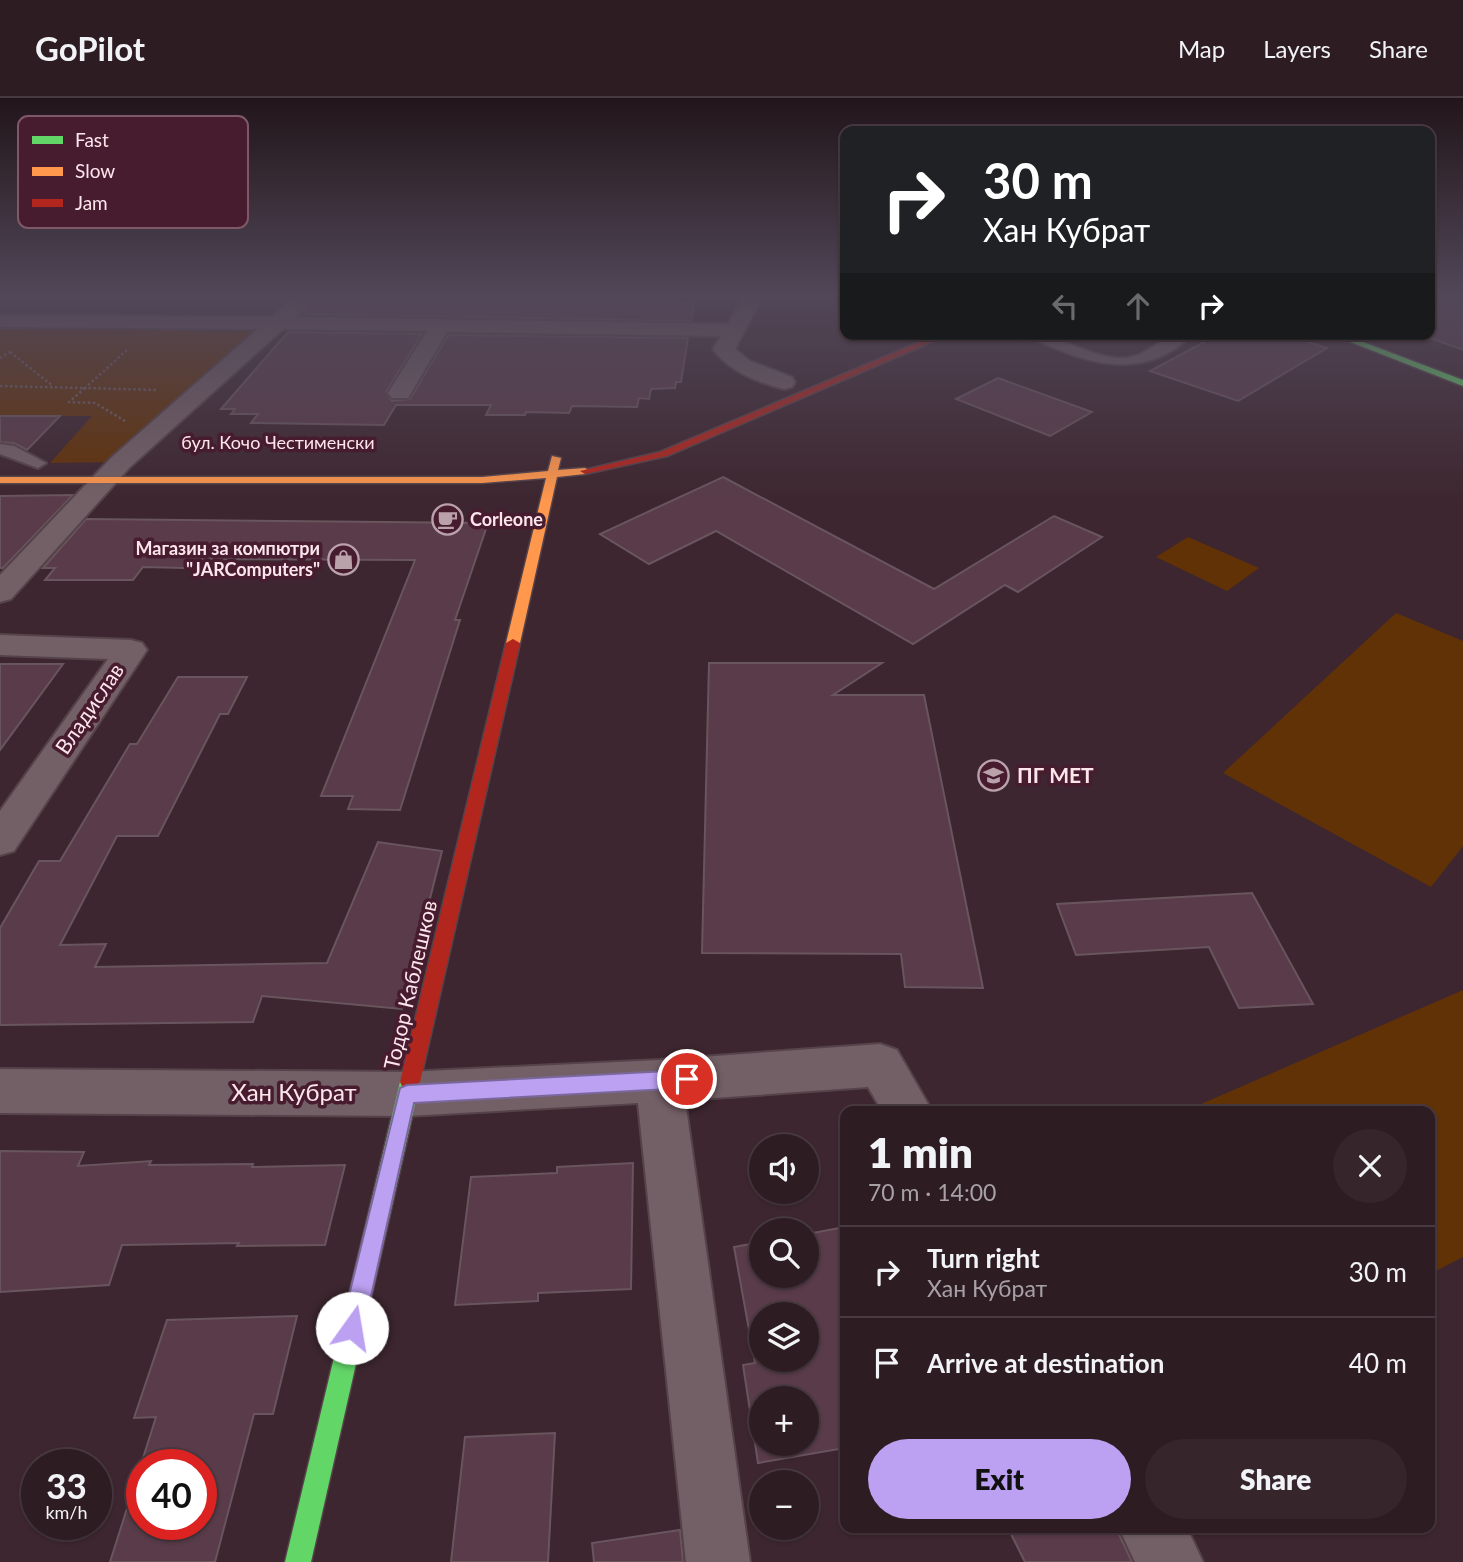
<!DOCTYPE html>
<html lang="en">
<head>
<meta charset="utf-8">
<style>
	body { margin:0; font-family:Lato,sans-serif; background:#36252b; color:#f1f3f6; height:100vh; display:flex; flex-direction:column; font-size:26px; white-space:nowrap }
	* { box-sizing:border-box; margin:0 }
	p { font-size:23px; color:#a7a1a6 }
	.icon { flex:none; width:38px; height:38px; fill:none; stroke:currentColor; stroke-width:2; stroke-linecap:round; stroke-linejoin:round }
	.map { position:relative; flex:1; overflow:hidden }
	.sheet { position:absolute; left:840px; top:1008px; width:595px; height:427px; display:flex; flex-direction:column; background:#2e1c23; border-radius:14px; box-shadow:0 2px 5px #0004,0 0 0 2px #493a41 }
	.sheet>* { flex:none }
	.hud { position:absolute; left:840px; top:28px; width:595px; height:214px; border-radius:14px; box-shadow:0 2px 5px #0004,0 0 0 2px #493a41; background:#202124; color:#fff; overflow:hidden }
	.fabs { position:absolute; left:749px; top:1036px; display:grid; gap:14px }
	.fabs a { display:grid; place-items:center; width:70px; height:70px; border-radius:50%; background:#2e1c23; box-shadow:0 2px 5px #0004,0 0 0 2px #493a41; font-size:35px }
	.speed { position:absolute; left:21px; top:1351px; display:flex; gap:14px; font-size:35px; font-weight:700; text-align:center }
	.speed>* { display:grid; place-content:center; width:91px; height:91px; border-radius:50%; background:#2e1c23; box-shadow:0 2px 5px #0004,0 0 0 2px #493a41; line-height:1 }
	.speed small { font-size:18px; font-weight:400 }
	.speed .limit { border:10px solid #d22; background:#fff; color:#111 }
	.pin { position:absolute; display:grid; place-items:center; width:60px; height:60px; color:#fff; margin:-30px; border:4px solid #fff; border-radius:50%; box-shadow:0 2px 7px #0007 }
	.me { position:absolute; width:77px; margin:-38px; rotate:13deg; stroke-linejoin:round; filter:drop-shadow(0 0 5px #0008) }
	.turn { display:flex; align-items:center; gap:24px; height:147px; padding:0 28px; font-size:32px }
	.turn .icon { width:91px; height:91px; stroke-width:2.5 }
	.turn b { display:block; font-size:49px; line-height:60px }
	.lanes { display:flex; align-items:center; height:66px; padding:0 28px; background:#0003; justify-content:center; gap:35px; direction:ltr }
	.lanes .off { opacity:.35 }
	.round { display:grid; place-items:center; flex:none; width:74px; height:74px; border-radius:37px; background:#36252b }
	.headline { display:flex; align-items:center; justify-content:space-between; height:119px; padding:0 28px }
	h1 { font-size:42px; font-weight:800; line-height:52px }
	.action { display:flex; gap:14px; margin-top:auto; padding:14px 28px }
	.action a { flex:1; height:80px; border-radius:42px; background:#bca0f2; color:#111; font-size:28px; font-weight:800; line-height:80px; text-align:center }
	.action a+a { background:#36252b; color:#f1f3f6 }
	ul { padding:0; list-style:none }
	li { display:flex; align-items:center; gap:21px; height:91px; padding:0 28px; border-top:2px solid #493a41 }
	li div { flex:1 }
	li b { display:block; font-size:26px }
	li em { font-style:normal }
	header { display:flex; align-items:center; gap:42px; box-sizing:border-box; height:98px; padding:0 35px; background:#2e1c23; border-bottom:2px solid #493a41 }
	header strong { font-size:33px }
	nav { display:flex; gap:38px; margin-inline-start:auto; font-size:24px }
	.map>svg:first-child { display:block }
	.green { fill:#623207 }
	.building { fill:#593b49; stroke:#69555d; stroke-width:2; fill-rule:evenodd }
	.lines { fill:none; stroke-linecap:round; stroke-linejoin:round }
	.lane-casing { stroke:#56434a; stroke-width:4 }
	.street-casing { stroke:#56434a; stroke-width:4 }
	.fast-casing { stroke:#56434a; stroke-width:3 }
	.slow-casing { stroke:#56434a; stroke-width:3 }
	.jam-casing { stroke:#56434a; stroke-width:3 }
	.path { stroke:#705d65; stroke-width:2.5; stroke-dasharray:2.5 2.5; stroke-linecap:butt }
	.lane { fill:#736066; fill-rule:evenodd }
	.street { fill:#736066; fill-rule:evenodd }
	.fast { fill:#63d668; fill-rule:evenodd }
	.slow { fill:#ff974d; fill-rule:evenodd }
	.jam { fill:#b3261e; fill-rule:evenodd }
	.route { fill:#bca0f2; stroke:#7a689d; stroke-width:2 }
	.labels { text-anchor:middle; stroke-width:7; stroke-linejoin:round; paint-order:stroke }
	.far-street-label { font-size:18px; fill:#fde5ec; stroke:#471c2e }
	.far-poi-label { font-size:18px; font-weight:bold; fill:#fde5ec; stroke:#471c2e; text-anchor:start }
	.street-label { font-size:21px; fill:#fde5ec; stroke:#471c2e }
	.poi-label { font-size:21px; font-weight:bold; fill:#fde5ec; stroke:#471c2e; text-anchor:start }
	.near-street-label { font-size:24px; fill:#fde5ec; stroke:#471c2e }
	.key { fill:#471c2e; stroke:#7e5867; stroke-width:2 }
	.key-label { font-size:19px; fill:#fde5ec }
</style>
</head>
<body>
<header>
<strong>GoPilot</strong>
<nav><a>Map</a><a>Layers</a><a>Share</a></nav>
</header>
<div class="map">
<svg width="1463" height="1464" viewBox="0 0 1463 1464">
	<rect width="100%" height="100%" fill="#3d262f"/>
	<!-- green -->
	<g class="green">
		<path d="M 0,223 L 277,225 L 121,364 L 50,365 L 92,318 L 0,318 Z"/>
		<path d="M 1188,439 L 1259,470 L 1227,493 L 1156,459 Z"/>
		<path d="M 1396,515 L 1463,543 L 1463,748 L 1431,789 L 1223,675 Z"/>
		<path d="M 1463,892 L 1463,1159 L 1430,1176 L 1430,1013 L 1185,1013 Z"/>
	</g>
	<!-- building -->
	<g class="building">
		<path d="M 320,198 L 599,200 L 694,206 L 691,223 L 303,216 Z"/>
		<path d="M 1430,198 L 1463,201 L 1463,252 L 1430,240 Z"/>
		<path d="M 288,234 L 422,236 L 386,294 L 392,303 L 410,301 L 448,237 L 688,240 L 681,284 L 676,284 L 675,290 L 651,291 L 649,301 L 639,300 L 637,309 L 572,308 L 569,315 L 526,314 L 525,317 L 486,317 L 491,307 L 396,307 L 384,327 L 251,325 L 258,316 L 231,316 L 235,311 L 221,311 Z"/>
		<path d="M 1219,236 L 1283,236 L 1327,250 L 1238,303 L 1150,273 Z"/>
		<path d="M 998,280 L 1092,314 L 1050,338 L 956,301 Z"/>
		<path d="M 0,318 L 60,318 L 27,352 L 14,345 L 0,344 Z"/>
		<path d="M 723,379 L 934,491 L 1054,418 L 1102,439 L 1018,494 L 1005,487 L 913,546 L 716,433 L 649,466 L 600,436 Z"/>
		<path d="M 73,397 L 3,470 L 0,470 L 0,398 Z"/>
		<path d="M 86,421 L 488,425 L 455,522 L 460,522 L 400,712 L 348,711 L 353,698 L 321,698 L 415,462 L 191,461 L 184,470 L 143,469 L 133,482 L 45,482 L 55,470 L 43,470 Z"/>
		<path d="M 709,565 L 882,565 L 833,597 L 924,597 L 983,890 L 905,889 L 901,856 L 702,855 Z"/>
		<path d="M 0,566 L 63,566 L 0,652 Z"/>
		<path d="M 178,579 L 247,579 L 228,616 L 220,616 L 158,738 L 117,738 L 60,847 L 106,846 L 95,869 L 327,865 L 378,744 L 442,753 L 402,911 L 262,898 L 253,924 L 0,927 L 0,830 L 39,763 L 60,763 L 130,646 L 137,646 Z"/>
		<path d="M 1252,795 L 1313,906 L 1239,910 L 1209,849 L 1076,857 L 1057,806 Z"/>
		<path d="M 0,1053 L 84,1054 L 78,1068 L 151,1063 L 149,1067 L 253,1066 L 252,1069 L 345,1067 L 325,1147 L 237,1148 L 239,1145 L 122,1147 L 109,1187 L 0,1194 Z"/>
		<path d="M 633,1065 L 631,1191 L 538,1195 L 538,1203 L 455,1207 L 471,1079 L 557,1075 L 557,1069 Z"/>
		<path d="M 845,1129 L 845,1350 L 758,1365 L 743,1267 L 755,1265 L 734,1149 L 761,1144 L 761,1178 L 807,1178 L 807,1136 ZM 761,1216 L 807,1216 L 807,1262 L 761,1262 ZM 761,1300 L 807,1300 L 807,1346 L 761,1346 Z"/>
		<path d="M 297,1218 L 273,1316 L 254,1316 L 215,1464 L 110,1464 L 156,1319 L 134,1320 L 167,1222 ZM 142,1367 L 201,1367 L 201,1426 L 142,1426 Z"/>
		<path d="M 555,1335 L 548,1464 L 451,1464 L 465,1339 Z"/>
		<path d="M 1008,1430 L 1116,1430 L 1132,1464 L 1025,1464 Z"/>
		<path d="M 680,1432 L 683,1464 L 594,1464 L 592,1445 Z"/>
	</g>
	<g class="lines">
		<defs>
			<g id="lane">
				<path d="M 1028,236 C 1061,236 1088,260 1122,260 C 1145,260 1157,242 1177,236 C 1182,235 1189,236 1193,236 C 1155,274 1108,272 1062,253 C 1051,248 1036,244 1028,236 Z"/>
				<path d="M 0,346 L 14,348 L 46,365 L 38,370 L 0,356 Z"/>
			</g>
			<g id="street">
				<path d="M 297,198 L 318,198 L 296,219 L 728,226 L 743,198 L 763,198 L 735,251 L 750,263 L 792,279 L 795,284 L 792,289 L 784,291 C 757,284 730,274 713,251 L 721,238 L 447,234 L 408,300 L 392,300 L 388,295 L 427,233 L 283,231 L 130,369 L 11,501 L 0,504 L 0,477 L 112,359 L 258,231 L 0,229 L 0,217 L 272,219 Z"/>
				<path d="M 0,537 L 131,542 L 142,545 L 147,552 L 14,753 L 0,757 L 0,713 L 108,561 L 0,557 Z"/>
				<path d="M 880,946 L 897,952 L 932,1013 L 882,1013 L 868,989 L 685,1002 L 750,1464 L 686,1464 L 638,1005 L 407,1018 L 0,1015 L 0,971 L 407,974 L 659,962 Z"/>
				<path d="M 1119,1430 L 1187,1430 L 1203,1464 L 1135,1464 Z"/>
			</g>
			<g id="fast">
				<path d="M 1330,236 L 1342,236 L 1463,282 L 1463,288 Z"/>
				<path d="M 410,975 L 417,978 L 420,984 L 311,1464 L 285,1464 L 400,984 L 403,978 Z"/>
			</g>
			<path id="slow" d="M 552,358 L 561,360 L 558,372 L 585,370 L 590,373 L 585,376 L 557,379 L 520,545 L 513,549 L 506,545 L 546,380 L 482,385 L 0,385 L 0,379 L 482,379 L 548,373 Z"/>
			<g id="jam">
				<path d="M 938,236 L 950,236 L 667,358 L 585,376 L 580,373 L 660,354 Z"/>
				<path d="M 513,541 L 520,545 L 420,984 L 417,990 L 410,993 L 403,990 L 400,984 L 506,545 Z"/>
			</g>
		</defs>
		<!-- lane casing -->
		<use href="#lane" class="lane-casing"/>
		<!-- street casing -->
		<use href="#street" class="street-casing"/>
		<!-- fast casing -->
		<use href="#fast" class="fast-casing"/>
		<!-- slow casing -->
		<use href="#slow" class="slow-casing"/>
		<!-- jam casing -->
		<use href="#jam" class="jam-casing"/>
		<!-- path -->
		<g class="path">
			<path d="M 127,252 L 85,290 L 157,292"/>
			<path d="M 10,254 L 53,288"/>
			<path d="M 0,260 L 13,252"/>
			<path d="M 0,288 L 85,290"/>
			<path d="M 85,290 L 69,304 L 95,305 L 125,323"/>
		</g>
		<!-- lane -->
		<use href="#lane" class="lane"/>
		<!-- street -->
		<use href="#street" class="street"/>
		<!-- fast -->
		<use href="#fast" class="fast"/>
		<!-- slow -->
		<use href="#slow" class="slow"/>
		<!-- jam -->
		<use href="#jam" class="jam"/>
	</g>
	<!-- sky -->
	<linearGradient id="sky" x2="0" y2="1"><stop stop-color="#22151a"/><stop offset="0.49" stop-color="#514758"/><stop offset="1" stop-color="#514758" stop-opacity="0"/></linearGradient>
	<rect width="1463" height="403" fill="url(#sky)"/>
	<!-- route -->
	<path class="route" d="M 687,972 L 694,975 L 696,981 L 694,987 L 687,990 L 414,1005 L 364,1230 L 360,1238 L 352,1242 L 344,1238 L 341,1230 L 400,990 L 407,987 Z"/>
	<!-- icons -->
	<defs>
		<symbol id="cafe-ring" viewBox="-11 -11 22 22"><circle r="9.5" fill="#471c2e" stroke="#baa2aa" stroke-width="1.5"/><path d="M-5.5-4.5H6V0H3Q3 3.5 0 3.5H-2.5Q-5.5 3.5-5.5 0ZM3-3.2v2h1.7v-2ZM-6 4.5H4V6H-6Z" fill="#baa2aa"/></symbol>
		<symbol id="shop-ring" viewBox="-11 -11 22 22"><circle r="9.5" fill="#471c2e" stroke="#baa2aa" stroke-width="1.5"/><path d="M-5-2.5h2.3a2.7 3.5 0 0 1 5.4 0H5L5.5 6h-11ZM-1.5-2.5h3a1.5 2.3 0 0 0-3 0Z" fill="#baa2aa"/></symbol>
		<symbol id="school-ring" viewBox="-11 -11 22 22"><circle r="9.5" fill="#471c2e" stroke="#baa2aa" stroke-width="1.5"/><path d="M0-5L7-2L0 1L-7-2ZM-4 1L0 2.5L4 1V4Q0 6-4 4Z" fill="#baa2aa"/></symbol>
	</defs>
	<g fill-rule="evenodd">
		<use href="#cafe-ring" x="430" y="404" width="35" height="35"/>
		<use href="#shop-ring" x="326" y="444" width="35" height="35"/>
		<use href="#school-ring" x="976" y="660" width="35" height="35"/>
	</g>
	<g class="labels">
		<!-- far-street labels -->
		<g class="far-street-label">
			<text x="278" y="351">бул. Кочо Честименски</text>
		</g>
		<!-- far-poi labels -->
		<g class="far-poi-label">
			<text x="470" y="428">Corleone</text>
			<text x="320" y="457" text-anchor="end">Магазин за компютри<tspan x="320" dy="21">"JARComputers"</tspan></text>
		</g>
		<!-- street labels -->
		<g class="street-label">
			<text transform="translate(90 611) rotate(-56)" y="7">Владислав</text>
			<text transform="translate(411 887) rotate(-77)" y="7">Тодор Каблешков</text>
		</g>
		<!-- poi labels -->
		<g class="poi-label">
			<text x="1017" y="685">ПГ МЕТ</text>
		</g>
		<!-- near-street labels -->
		<g class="near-street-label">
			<text x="294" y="1003">Хан Кубрат</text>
		</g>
	</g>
	<!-- legend -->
	<rect x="18" y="18" width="230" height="112" rx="10" class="key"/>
	<rect x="32" y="38" width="31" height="8" fill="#63d668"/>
	<rect x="32" y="69" width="31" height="9" fill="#ff974d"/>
	<rect x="32" y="101" width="31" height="8" fill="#b3261e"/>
	<g class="key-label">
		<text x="75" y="49">Fast</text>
		<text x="75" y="80">Slow</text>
		<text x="75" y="112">Jam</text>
	</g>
</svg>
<div class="fabs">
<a><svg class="icon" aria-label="sound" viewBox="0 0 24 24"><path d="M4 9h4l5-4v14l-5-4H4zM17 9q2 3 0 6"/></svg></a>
<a><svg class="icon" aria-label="search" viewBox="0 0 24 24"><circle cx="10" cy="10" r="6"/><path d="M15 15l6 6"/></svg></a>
<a><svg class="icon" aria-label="layers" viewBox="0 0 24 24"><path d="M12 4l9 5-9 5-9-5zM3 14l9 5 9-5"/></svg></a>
<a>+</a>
<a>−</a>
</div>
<div class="speed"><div>33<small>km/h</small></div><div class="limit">40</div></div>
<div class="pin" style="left:687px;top:981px;background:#d93025"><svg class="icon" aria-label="arrive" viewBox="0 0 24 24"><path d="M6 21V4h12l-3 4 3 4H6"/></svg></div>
<svg class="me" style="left:352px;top:1230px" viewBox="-20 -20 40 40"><circle r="19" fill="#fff"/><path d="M0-13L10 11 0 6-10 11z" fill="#bca0f2"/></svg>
<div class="hud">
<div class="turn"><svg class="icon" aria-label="right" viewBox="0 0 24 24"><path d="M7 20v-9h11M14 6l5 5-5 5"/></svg><div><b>30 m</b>Хан Кубрат</div></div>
<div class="lanes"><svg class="icon off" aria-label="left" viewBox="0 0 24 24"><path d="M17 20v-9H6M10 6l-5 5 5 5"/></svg><svg class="icon off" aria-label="ahead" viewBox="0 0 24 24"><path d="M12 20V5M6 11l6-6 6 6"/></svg><svg class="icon" aria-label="right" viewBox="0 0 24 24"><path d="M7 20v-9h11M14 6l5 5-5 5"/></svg></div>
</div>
<section class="sheet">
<div class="headline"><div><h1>1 min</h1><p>70 m · 14:00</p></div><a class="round"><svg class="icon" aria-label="close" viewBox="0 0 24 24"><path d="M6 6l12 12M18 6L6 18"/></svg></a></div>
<ul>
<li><svg class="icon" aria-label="right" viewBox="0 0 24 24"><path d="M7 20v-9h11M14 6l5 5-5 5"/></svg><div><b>Turn right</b><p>Хан Кубрат</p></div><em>30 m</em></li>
<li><svg class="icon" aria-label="arrive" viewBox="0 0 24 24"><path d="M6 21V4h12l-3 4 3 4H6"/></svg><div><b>Arrive at destination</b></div><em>40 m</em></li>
</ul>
<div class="action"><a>Exit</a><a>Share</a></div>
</section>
</div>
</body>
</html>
